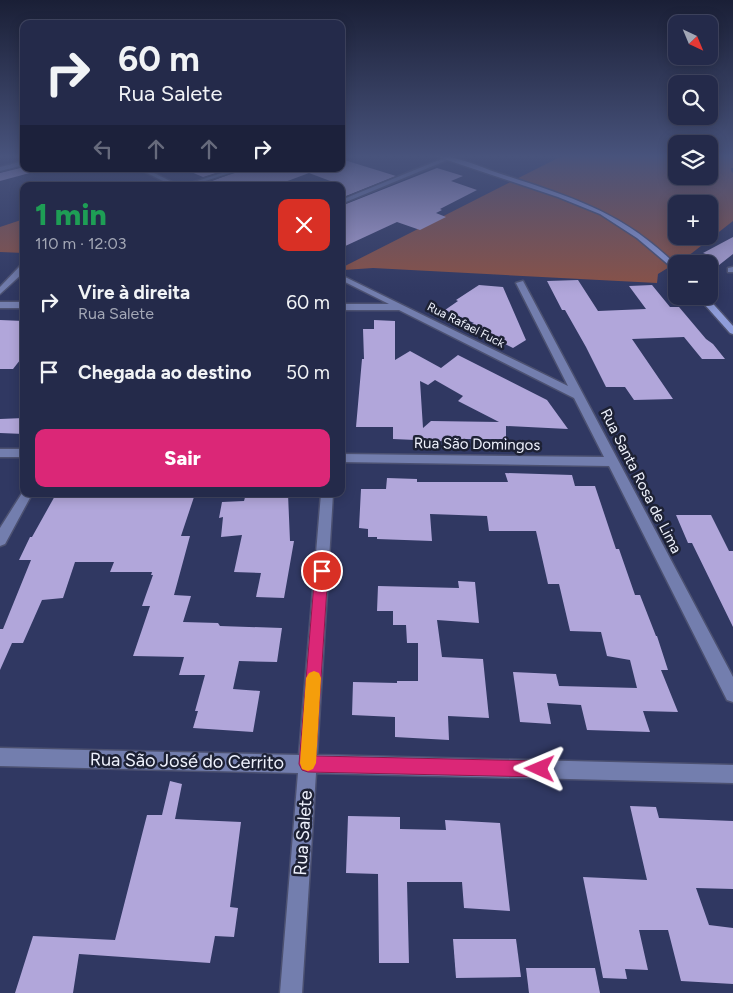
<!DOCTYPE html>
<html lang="pt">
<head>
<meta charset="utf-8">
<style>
	body { margin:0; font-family:Figtree,sans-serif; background:#2c3251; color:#f1f3f6; height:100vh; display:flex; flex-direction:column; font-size:19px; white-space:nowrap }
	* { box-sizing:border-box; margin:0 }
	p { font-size:16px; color:#a3a7b5 }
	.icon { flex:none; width:28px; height:28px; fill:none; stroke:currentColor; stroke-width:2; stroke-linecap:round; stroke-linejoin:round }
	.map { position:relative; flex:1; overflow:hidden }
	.panel { position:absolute; left:20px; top:182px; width:325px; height:315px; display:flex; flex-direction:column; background:#242a4a; border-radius:10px; box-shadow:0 2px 12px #0003,0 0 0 1px #414662 }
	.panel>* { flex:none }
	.hud { position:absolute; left:20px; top:20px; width:325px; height:152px; border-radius:10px; box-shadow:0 2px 12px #0003,0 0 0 1px #414662; background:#242a4a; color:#f1f3f6; overflow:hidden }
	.needle { width:32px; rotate:136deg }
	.controls { position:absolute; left:668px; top:15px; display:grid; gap:10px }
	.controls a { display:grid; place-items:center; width:50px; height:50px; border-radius:10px; background:#242a4a; box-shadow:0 2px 12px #0003,0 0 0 1px #414662; font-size:25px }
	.pin { position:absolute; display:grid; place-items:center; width:42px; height:42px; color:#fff; margin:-21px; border:2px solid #fff; border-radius:50%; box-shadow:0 1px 5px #0007 }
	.me { position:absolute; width:55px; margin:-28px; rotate:271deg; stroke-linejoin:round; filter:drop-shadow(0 0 4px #0008) }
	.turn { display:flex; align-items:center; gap:18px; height:105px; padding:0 15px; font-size:22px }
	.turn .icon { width:65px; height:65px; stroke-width:2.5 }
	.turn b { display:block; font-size:35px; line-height:42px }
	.lanes { display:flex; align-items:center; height:48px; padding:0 15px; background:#0003; justify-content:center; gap:25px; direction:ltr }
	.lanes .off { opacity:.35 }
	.round { display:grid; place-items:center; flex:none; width:52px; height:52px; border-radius:10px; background:#2c3251 }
	.head { display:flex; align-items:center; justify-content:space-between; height:85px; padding:0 15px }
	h1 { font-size:30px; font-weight:800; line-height:38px; color:#1e9e55 }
	.action { display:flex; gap:10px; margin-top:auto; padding:10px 15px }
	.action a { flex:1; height:58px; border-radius:10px; background:#db2777; color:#fff; font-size:20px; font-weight:800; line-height:58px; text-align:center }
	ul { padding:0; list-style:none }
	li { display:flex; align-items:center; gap:15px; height:70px; padding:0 15px }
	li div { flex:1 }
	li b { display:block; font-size:19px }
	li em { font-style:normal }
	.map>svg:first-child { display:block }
	.green { fill:#8c5245; fill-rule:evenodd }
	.building { fill:#b1a6da; fill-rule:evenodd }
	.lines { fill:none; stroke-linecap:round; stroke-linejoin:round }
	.minor-casing { stroke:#4c5171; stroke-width:3 }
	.primary-casing { stroke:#4c5171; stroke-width:3 }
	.minor { fill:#737eae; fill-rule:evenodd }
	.primary { fill:#8f9dda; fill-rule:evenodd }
	.route { fill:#db2777; stroke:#8e194d }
	.slow { fill:#f59e0b }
	.labels { text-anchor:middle; stroke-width:5; stroke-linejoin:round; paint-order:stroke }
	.far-street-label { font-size:12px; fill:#eff2fd; stroke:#1d2134 }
	.street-label { font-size:15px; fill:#eff2fd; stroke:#1d2134 }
	.near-street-label { font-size:18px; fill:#eff2fd; stroke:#1d2134 }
</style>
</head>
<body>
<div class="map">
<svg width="733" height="993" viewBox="0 0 733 993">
	<rect width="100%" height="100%" fill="#303862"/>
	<!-- green -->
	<g class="green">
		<path d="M 562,156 L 676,156 L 676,176 L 709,176 L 709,156 L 733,156 L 733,168 L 731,168 L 731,171 L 733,173 L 733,221 L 692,253 L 658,274 L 657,283 L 373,268 L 344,270 L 343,267 ZM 676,204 L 709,204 L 709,236 L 676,236 Z"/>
		<path d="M 24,219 L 24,253 L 0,252 L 0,227 Z"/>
	</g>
	<!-- building -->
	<g class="building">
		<path d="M 341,159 L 396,176 L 341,198 L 341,185 L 309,173 L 274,186 L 224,186 L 212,181 L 244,169 L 341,169 Z"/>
		<path d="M 24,167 L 24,169 L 32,169 L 37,171 L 0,181 L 0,173 Z"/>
		<path d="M 437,168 L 463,176 L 451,181 L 477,190 L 440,209 L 442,210 L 436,213 L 446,217 L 420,230 L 397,222 L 341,248 L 341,206 Z"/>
		<path d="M 184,169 L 229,169 L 203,177 Z"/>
		<path d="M 733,237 L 733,254 L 709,273 L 709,255 L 703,253 Z"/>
		<path d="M 578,280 L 598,311 L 646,309 L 629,286 L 652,285 L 670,307 L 679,307 L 706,339 L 713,344 L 725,359 L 702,359 L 684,337 L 632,339 L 673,399 L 634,400 L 625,387 L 606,387 L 586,347 L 565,310 L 562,310 L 547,281 Z"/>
		<path d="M 479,285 L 503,287 L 526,340 L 513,348 L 468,326 L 474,323 L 445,310 L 458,301 L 456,300 Z"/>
		<path d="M 0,320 L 24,321 L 24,355 L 13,369 L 0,369 Z"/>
		<path d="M 374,320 L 395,321 L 395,360 L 410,351 L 441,368 L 458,355 L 547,400 L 568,429 L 506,426 L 506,439 L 461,439 L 461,442 L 393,439 L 393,427 L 356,427 L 362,359 L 364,359 L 363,329 L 374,329 ZM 435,380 L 463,396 L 458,401 L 499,422 L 431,421 L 423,428 L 420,381 L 428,385 Z"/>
		<path d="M 24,418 L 24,434 L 0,433 L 0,419 Z"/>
		<path d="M 505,473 L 572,475 L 575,486 L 595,486 L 616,549 L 619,549 L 635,595 L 640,595 L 656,636 L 657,636 L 668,670 L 661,670 L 678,712 L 643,711 L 650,732 L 587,730 L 581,705 L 547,703 L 551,724 L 520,722 L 513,672 L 556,674 L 559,686 L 637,688 L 630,660 L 607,656 L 601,632 L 570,631 L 559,584 L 548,584 L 536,531 L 489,531 L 487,516 L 430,514 L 432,541 L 377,539 L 377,537 L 368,537 L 368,529 L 359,528 L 361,489 L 386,489 L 387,478 L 417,479 L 417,482 L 508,482 Z"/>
		<path d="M 56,494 L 195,494 L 181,536 L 190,536 L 174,595 L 191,596 L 183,622 L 218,623 L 220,626 L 282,628 L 277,662 L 239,661 L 233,689 L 260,691 L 253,732 L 193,728 L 198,711 L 195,711 L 205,675 L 179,675 L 184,657 L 133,656 L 150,606 L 142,606 L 153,575 L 151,575 L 152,572 L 110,572 L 114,562 L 75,562 L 63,598 L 42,600 L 23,643 L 12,643 L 0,670 L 0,629 L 3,629 L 31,560 L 19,560 L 30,537 L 32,537 Z"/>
		<path d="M 246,494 L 288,494 L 290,541 L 294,541 L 284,598 L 256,597 L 261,573 L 234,572 L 242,535 L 221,537 L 223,517 L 219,518 L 222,502 L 244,501 Z"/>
		<path d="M 676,515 L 711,515 L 729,551 L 733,551 L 733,627 L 692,543 L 688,543 Z"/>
		<path d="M 458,581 L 475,582 L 479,623 L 437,620 L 442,657 L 483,659 L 489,718 L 448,716 L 449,740 L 395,737 L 395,717 L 352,715 L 353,682 L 397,683 L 397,681 L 418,681 L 418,643 L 407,643 L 406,625 L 393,625 L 393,611 L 377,611 L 378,586 L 459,588 Z"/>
		<path d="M 170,781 L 182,784 L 175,819 L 241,822 L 230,907 L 238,908 L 234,937 L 215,936 L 210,963 L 79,954 L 73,993 L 15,993 L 33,936 L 115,940 L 147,815 L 162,815 Z"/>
		<path d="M 630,806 L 656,807 L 659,818 L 733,821 L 733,889 L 696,888 L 709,925 L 733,928 L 733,984 L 681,981 L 668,930 L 639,930 L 648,970 L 625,969 L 627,979 L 603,978 L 583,877 L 647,880 Z"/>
		<path d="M 348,816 L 400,817 L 400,829 L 446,830 L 445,820 L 500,823 L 510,911 L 464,908 L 462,882 L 407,882 L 409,963 L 379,963 L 378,874 L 346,873 Z"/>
		<path d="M 453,939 L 516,939 L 521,977 L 456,978 Z"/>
		<path d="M 526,968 L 595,968 L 600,993 L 529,993 Z"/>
	</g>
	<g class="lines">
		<defs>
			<g id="minor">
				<path d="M 449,156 L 457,156 L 341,204 L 341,200 Z"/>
				<path d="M 24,161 L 24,165 L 0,171 L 0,167 Z"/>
				<path d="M 139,169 L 146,169 L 180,186 L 173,186 Z"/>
				<path d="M 234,169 L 242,169 L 190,186 L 182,186 Z"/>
				<path d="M 21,265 L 24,265 L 24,272 L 0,294 L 0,287 Z"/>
				<path d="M 733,267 L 733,272 L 728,272 L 728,268 Z"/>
				<path d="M 341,275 L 568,386 L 516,283 L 523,281 L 733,677 L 733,702 L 727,700 L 609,466 L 341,462 L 341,454 L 604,457 L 574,398 L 399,310 L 341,310 L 341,304 L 389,304 L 341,280 Z"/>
				<rect x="0" y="302" width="24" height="6"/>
				<rect x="0" y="449" width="24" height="8"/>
				<path d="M 24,490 L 24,494 L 32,494 L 5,544 L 0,546 L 0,528 Z"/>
				<path d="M 321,494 L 333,494 L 317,755 L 733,765 L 733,783 L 316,773 L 302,993 L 280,993 L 298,773 L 0,766 L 0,748 L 299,755 Z"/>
			</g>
			<g id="primary">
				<path d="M 435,156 C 456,155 478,166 498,173 C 568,196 622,211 676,265 L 676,271 L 637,238 L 600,214 L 558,197 Z"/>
				<path d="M 697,296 L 706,296 L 733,326 L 733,334 L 730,333 Z"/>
			</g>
		</defs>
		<!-- minor casing -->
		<use href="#minor" class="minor-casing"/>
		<!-- primary casing -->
		<use href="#primary" class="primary-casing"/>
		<!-- minor -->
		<use href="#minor" class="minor"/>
		<!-- primary -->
		<use href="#primary" class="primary"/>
	</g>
	<!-- sky -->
	<linearGradient id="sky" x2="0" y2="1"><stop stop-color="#1a1f36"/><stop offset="0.53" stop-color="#48537c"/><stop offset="1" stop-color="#48537c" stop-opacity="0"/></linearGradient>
	<rect width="733" height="295" fill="url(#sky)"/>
	<!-- route -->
	<path class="route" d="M 322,565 L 326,567 L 328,571 L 316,756 L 540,761 L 545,763 L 548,769 L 545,775 L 540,777 L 308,772 L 302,770 L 299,764 L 315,571 L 317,567 Z"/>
	<!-- slow -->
	<path class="slow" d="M 314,671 L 319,673 L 321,678 L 316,763 L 313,769 L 308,771 L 302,769 L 300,763 L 306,678 L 309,673 Z"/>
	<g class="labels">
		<!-- far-street labels -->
		<g class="far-street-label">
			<text transform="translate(466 325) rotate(27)" y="4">Rua Rafael Fuck</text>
		</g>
		<!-- street labels -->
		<g class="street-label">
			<text transform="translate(477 444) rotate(1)" y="5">Rua São Domingos</text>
			<text transform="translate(641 481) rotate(63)" y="5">Rua Santa Rosa de Lima</text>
		</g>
		<!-- near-street labels -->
		<g class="near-street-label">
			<text transform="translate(187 761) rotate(1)" y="6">Rua São José do Cerrito</text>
			<text transform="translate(303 833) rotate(-86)" y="6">Rua Salete</text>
		</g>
	</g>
</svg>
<div class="controls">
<a><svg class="needle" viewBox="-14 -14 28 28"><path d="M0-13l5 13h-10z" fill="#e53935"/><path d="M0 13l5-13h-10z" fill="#a3a7b5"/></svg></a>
<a><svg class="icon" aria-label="search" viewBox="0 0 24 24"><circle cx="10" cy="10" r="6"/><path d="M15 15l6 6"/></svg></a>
<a><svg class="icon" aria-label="layers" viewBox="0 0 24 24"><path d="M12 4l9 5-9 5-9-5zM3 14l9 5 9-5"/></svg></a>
<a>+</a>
<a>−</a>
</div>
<div class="pin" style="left:322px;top:571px;background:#d93025"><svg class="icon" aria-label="arrive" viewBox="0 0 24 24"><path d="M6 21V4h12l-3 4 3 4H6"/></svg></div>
<svg class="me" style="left:540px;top:769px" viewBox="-20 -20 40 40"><path d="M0-17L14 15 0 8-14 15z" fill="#db2777" stroke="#fff" stroke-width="4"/></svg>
<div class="hud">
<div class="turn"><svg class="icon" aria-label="right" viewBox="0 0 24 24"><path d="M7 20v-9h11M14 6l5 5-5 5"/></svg><div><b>60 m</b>Rua Salete</div></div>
<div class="lanes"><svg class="icon off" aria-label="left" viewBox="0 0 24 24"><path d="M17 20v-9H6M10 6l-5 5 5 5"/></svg><svg class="icon off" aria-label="ahead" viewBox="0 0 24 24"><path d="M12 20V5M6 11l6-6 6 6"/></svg><svg class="icon off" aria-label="ahead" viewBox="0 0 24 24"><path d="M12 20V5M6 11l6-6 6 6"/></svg><svg class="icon" aria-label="right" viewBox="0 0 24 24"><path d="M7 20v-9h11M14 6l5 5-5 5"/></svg></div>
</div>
<section class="panel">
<div class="head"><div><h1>1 min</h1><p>110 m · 12:03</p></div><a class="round" style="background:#d93025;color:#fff"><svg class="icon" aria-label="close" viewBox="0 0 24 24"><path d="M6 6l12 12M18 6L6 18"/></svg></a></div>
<ul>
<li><svg class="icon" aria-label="right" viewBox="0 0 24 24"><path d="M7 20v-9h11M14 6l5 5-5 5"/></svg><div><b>Vire à direita</b><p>Rua Salete</p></div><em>60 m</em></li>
<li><svg class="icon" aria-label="arrive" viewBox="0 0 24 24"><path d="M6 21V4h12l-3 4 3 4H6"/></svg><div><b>Chegada ao destino</b></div><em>50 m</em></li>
</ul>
<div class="action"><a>Sair</a></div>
</section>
</div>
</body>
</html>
